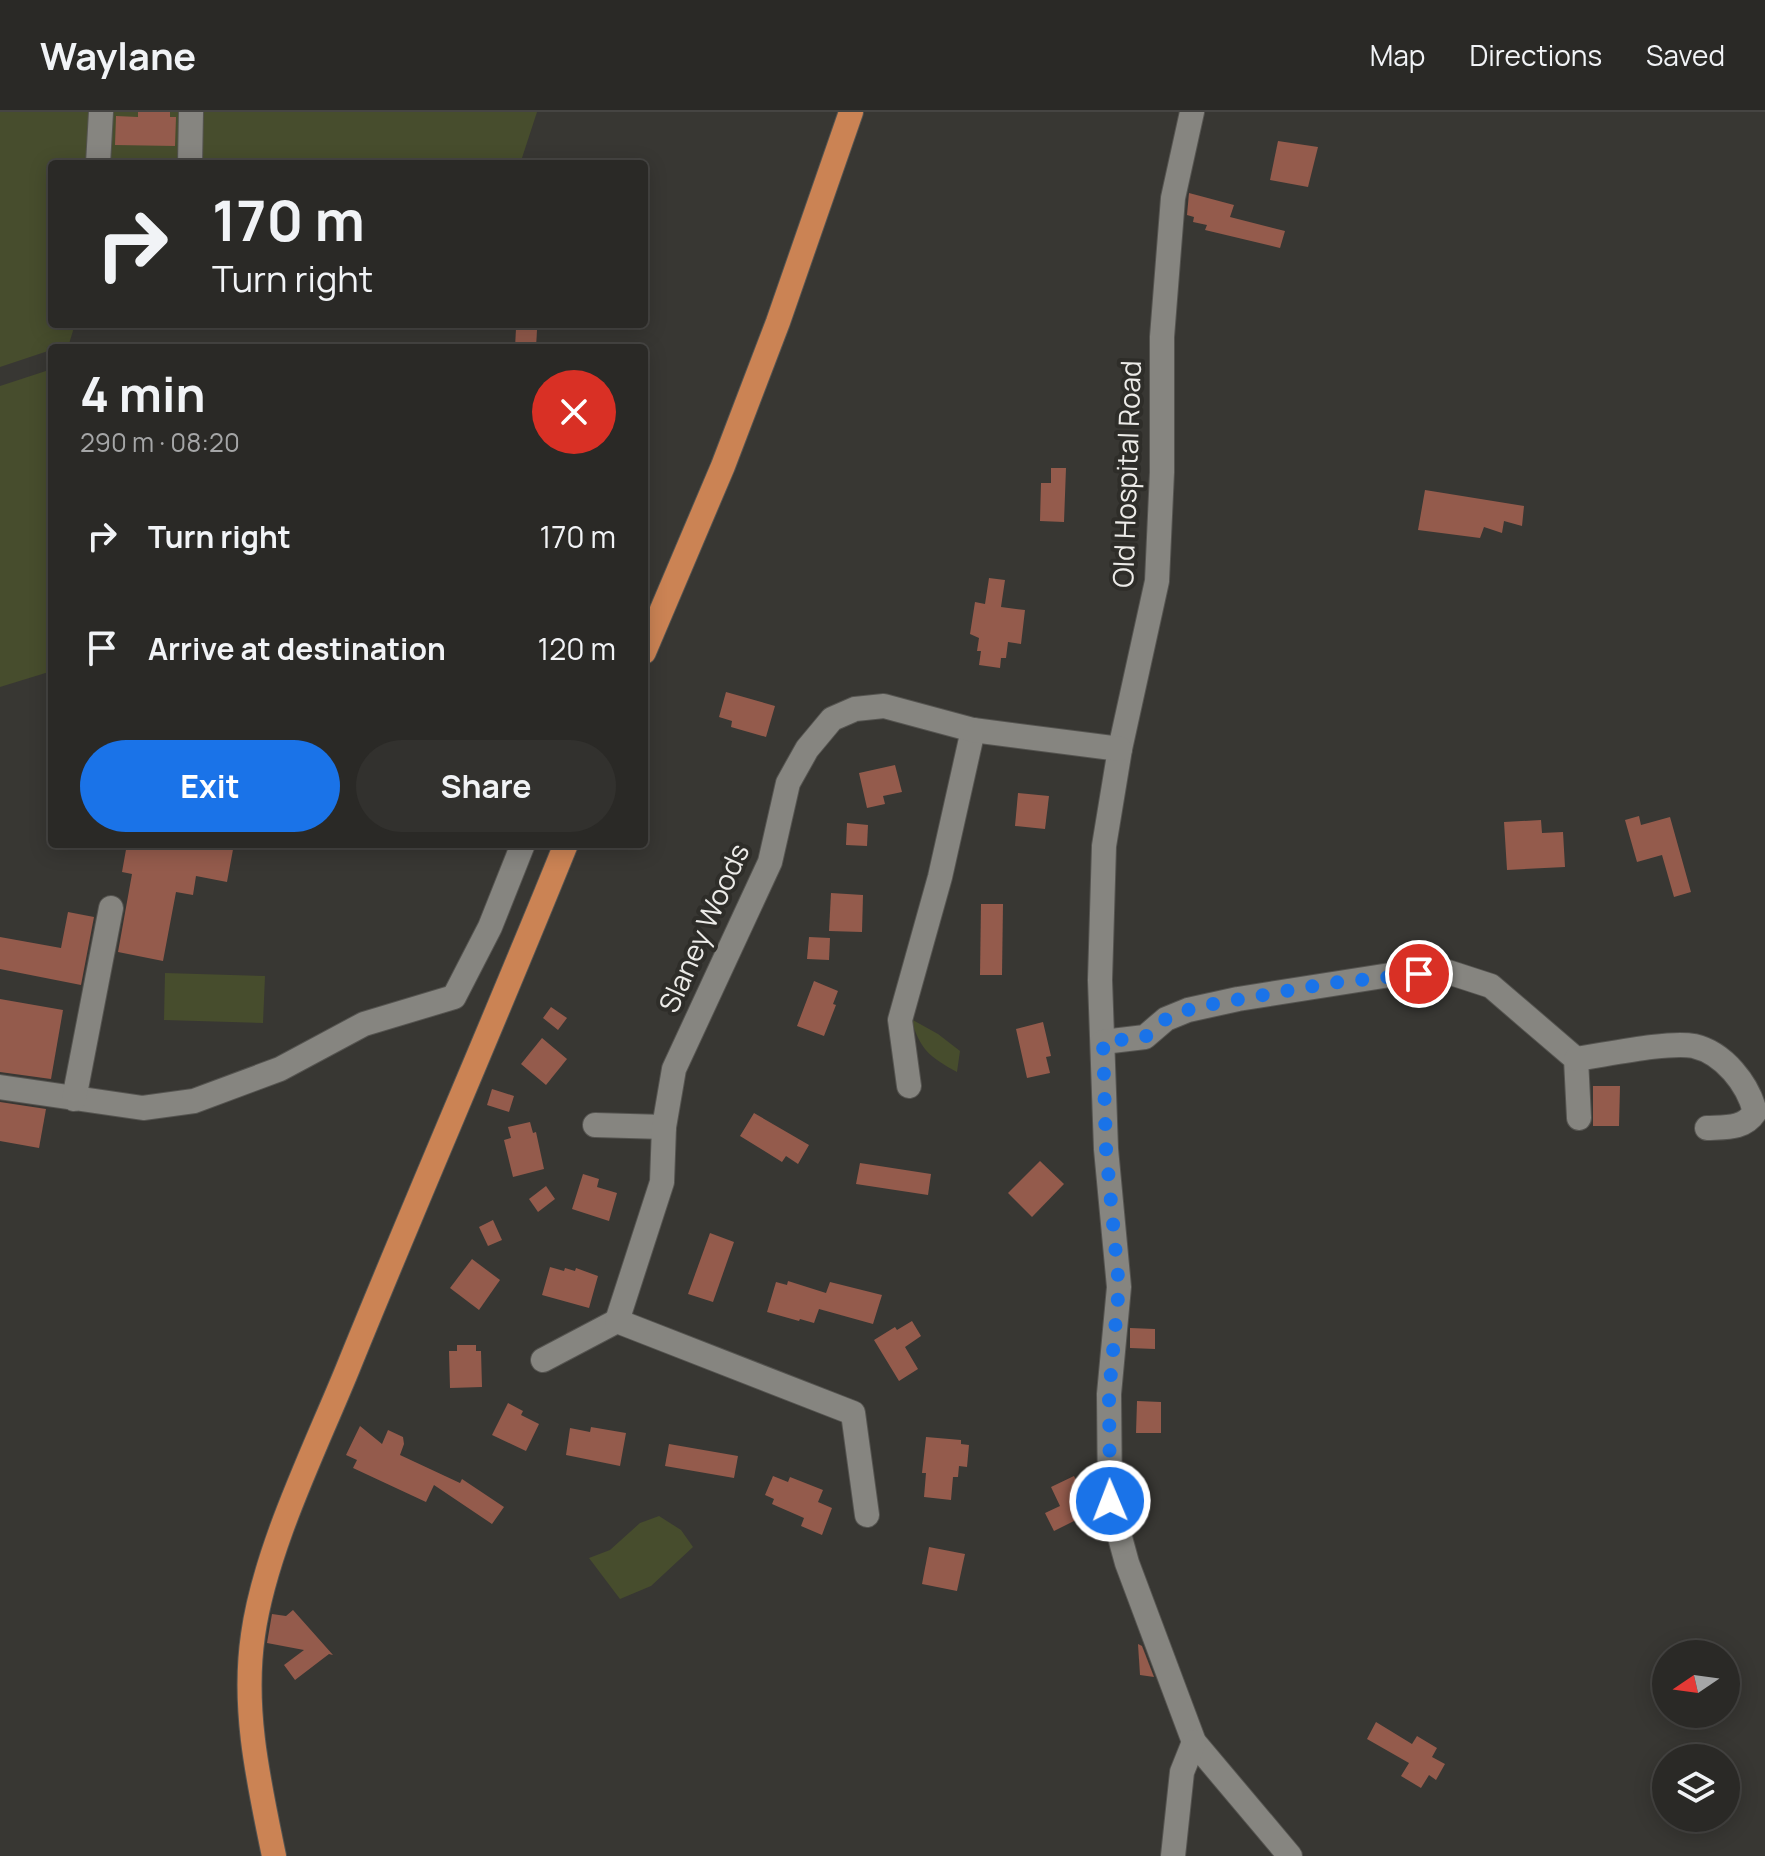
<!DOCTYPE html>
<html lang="en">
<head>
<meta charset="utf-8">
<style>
	body { margin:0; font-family:Manrope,sans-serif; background:#32312e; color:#f1f3f6; height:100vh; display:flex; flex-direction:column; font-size:30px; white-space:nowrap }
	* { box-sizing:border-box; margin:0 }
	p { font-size:26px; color:#a5a6a7 }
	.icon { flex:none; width:44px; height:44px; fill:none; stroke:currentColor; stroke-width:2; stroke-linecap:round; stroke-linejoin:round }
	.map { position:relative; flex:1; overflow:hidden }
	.details { position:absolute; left:48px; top:232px; width:600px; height:504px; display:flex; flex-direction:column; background:#2a2926; border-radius:8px; box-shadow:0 4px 20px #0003,0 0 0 2px #464543 }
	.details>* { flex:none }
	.banner { position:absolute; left:48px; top:48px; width:600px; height:168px; border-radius:8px; box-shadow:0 4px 20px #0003,0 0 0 2px #464543; background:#2a2926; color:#f1f3f6; overflow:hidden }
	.needle { width:52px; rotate:257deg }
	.controls { position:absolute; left:1652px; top:1528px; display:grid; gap:16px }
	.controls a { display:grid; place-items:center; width:88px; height:88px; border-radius:50%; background:#2a2926; box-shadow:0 4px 20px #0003,0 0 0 2px #464543; font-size:40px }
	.pin { position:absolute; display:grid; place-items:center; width:68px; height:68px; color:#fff; margin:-34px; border:4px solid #fff; border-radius:50%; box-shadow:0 2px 8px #0007 }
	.me { position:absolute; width:88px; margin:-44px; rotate:359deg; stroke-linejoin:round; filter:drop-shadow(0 0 6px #0008) }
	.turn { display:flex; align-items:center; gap:28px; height:168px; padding:0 32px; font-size:36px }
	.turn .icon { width:104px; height:104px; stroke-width:2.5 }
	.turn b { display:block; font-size:56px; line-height:68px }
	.round { display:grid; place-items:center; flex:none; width:84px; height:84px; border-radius:42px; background:#32312e }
	.overview { display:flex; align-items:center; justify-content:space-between; height:136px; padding:0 32px }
	h1 { font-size:48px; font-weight:700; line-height:60px }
	.primary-button { display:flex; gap:16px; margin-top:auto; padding:16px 32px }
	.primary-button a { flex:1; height:92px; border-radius:48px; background:#1a73e8; color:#fff; font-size:32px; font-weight:700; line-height:92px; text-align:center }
	.primary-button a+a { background:#32312e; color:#f1f3f6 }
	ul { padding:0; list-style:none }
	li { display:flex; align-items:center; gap:24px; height:112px; padding:0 32px }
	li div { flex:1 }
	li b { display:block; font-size:30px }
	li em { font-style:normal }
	header { display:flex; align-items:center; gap:48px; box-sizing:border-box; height:112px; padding:0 40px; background:#2a2926; border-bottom:2px solid #464543 }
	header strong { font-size:38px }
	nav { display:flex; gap:44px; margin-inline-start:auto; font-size:28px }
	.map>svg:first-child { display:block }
	.green { fill:#474d2d }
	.building { fill:#945b4c }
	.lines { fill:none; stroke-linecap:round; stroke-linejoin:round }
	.minor-casing { stroke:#555450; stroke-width:26 }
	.major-casing { stroke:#555450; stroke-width:26 }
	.minor { stroke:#868580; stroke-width:24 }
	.major { stroke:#cb8354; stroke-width:24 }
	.route { stroke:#1a73e8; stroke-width:14; stroke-dasharray:0 25.2 }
	.labels { text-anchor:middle; stroke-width:8; stroke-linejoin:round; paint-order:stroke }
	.street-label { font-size:28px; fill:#ecebe8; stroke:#2e2d29 }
</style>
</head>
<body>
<header>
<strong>Waylane</strong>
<nav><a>Map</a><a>Directions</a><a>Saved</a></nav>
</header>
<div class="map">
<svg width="1765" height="1744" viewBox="0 0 1765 1744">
	<rect width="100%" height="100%" fill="#383733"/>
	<!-- green -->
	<g class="green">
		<path d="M 0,0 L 537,0 L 520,52 L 52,52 L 52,212 L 75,212 L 69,232 L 0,255 Z"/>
		<path d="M 52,257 L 52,559 L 0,575 L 0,274 Z"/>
		<path d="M 165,861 L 265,864 L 263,911 L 164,908 Z"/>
		<path d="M 911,907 L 938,922 L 960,939 L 957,960 C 929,945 920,937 911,907 Z"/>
		<path d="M 659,1404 L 681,1418 L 693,1435 L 651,1474 L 620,1487 L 589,1446 L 610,1438 L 640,1411 Z"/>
	</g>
	<!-- building -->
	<g class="building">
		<path d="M 138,0 L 170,0 L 170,5 L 176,5 L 175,34 L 115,33 L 116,4 L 138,5 Z"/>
		<path d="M 1278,29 L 1318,35 L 1308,75 L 1270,68 Z"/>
		<path d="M 1189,81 L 1234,93 L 1230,105 L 1285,119 L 1280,136 L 1205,118 L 1207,113 L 1193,110 L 1194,105 L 1187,103 Z"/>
		<path d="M 516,216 L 537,218 L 536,236 L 515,236 Z"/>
		<path d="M 1051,356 L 1066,356 L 1064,410 L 1040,409 L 1041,371 L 1051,371 Z"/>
		<path d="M 1425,378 L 1524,394 L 1522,414 L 1504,409 L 1502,421 L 1484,415 L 1480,426 L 1418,418 Z"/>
		<path d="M 989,466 L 1005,468 L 1001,495 L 1025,498 L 1021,532 L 1008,530 L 1006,546 L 1001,546 L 1000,556 L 979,553 L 981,539 L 977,539 L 979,526 L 970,522 L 975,490 L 985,492 Z"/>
		<path d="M 726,580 L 775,594 L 766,625 L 731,615 L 732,609 L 719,605 Z"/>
		<path d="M 895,653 L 902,680 L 883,684 L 885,692 L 867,696 L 859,661 Z"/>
		<path d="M 1018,681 L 1049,684 L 1045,717 L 1015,714 Z"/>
		<path d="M 1639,704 L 1641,713 L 1670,705 L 1691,780 L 1674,785 L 1662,743 L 1637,750 L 1625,708 Z"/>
		<path d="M 1541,708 L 1542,721 L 1563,720 L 1565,755 L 1507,758 L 1504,710 Z"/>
		<path d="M 847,711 L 868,713 L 867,734 L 846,733 Z"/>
		<path d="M 127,732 L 161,732 L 191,737 L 192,732 L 234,732 L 227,770 L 196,764 L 193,783 L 176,780 L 163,849 L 118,840 L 132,762 L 122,760 Z"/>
		<path d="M 831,781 L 863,783 L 862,820 L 829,819 Z"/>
		<path d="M 981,792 L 1003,792 L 1002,863 L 980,863 Z"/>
		<path d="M 68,800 L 94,805 L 81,873 L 0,857 L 0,825 L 61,836 Z"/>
		<path d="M 809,825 L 830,826 L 829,848 L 807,847 Z"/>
		<path d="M 814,869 L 838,879 L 833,892 L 836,893 L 824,924 L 797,914 Z"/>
		<path d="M 0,887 L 63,898 L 51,967 L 0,960 Z"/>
		<path d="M 551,895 L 567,906 L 558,918 L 543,906 Z"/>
		<path d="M 1043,910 L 1051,944 L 1046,945 L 1050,961 L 1027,966 L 1016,917 Z"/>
		<path d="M 542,926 L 567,947 L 546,973 L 521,952 Z"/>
		<path d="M 1593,974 L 1620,974 L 1619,1014 L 1593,1014 Z"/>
		<path d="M 492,977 L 514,984 L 509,1000 L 487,993 Z"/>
		<path d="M 0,990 L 46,997 L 39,1036 L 0,1029 Z"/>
		<path d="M 754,1001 L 809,1033 L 798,1052 L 786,1044 L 782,1050 L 740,1024 Z"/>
		<path d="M 530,1010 L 533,1021 L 536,1020 L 544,1057 L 513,1065 L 504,1028 L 511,1026 L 508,1015 Z"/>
		<path d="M 1040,1049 L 1064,1072 L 1032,1105 L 1008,1081 Z"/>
		<path d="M 860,1051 L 931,1062 L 928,1083 L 856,1072 Z"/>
		<path d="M 583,1062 L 599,1067 L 597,1075 L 617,1081 L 609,1109 L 572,1097 Z"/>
		<path d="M 546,1074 L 555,1087 L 538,1100 L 529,1087 Z"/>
		<path d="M 493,1108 L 502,1128 L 488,1134 L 479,1115 Z"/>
		<path d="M 710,1121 L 734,1130 L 713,1190 L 688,1182 Z"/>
		<path d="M 472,1147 L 500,1168 L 479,1198 L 450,1176 Z"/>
		<path d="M 550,1155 L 564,1159 L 565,1156 L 575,1159 L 576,1156 L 598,1164 L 589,1196 L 542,1183 Z"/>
		<path d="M 788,1169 L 826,1181 L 830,1170 L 882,1183 L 873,1212 L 819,1197 L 814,1211 L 800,1207 L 799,1209 L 767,1200 L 776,1170 L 787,1173 Z"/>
		<path d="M 912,1209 L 921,1224 L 905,1235 L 918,1257 L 899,1269 L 874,1228 L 895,1215 L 897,1218 Z"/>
		<path d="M 1130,1216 L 1155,1217 L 1155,1237 L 1130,1236 Z"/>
		<path d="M 457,1233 L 476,1233 L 476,1239 L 481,1239 L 482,1275 L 450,1276 L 449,1239 L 457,1239 Z"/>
		<path d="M 1137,1289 L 1161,1290 L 1161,1321 L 1136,1321 Z"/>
		<path d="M 508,1291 L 523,1299 L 521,1303 L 539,1312 L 526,1339 L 492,1323 Z"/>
		<path d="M 360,1314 L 382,1332 L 388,1318 L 403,1325 L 404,1332 L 400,1343 L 460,1371 L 462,1367 L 504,1395 L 492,1412 L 434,1373 L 426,1390 L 353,1356 L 357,1348 L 346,1343 Z"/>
		<path d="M 591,1315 L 626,1321 L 620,1354 L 566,1343 L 570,1316 L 590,1320 Z"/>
		<path d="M 926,1325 L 961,1328 L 961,1332 L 969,1333 L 967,1355 L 959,1354 L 958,1365 L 953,1365 L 951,1388 L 924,1385 L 926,1361 L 922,1361 Z"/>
		<path d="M 669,1332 L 738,1344 L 734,1366 L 665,1354 Z"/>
		<path d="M 773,1364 L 788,1370 L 790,1365 L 823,1378 L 818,1390 L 832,1396 L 822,1423 L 801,1414 L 804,1406 L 772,1392 L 774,1387 L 765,1383 Z"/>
		<path d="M 1074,1364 L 1092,1400 L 1054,1419 L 1045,1401 L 1060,1394 L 1051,1375 Z"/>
		<path d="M 929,1435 L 965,1442 L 957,1479 L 922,1472 Z"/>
		<path d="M 293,1498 L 333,1543 L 329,1542 L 295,1568 L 284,1553 L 304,1538 L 267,1531 L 272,1502 L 286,1504 Z"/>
		<path d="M 1138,1532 L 1142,1534 L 1154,1565 L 1140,1563 Z"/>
		<path d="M 1376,1610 L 1412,1632 L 1417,1624 L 1437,1636 L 1432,1645 L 1445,1652 L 1436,1668 L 1429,1663 L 1421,1676 L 1401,1664 L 1409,1651 L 1367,1627 Z"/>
	</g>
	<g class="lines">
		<defs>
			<g id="minor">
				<path d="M 1192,0 L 1173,86 L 1168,149 L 1162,225 L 1162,360 L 1157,469 L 1120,637 L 1104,734 L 1100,868 L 1106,1037 L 1119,1175 L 1109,1282 L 1110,1389 L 1127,1451 L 1194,1630 L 1290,1744"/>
				<path d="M 98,52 L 101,0"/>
				<path d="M 190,52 L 191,0"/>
				<path d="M 1103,930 L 1145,925 L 1166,907 L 1188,898 L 1238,887 L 1390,863 L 1448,860 L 1491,874 L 1576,947 L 1579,1006"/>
				<path d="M 1576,947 C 1605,943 1668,929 1694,934 C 1724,941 1748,972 1755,1000 C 1744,1017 1726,1015 1707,1016"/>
				<path d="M 909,974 L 900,908 L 940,765 L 973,618"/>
				<path d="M 0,975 L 143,996 L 194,989 L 280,957 L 364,912 L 454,885 L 490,815 L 523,732"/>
				<path d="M 74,987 L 111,796"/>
				<path d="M 595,1013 L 664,1015"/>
				<path d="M 543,1248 L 617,1209"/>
				<path d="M 867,1403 L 853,1301 L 617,1209 L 662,1070 L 664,1015 L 674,957 L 770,750 L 788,671 L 807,637 L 832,607 L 855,597 L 884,594 L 973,618 L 1120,637"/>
				<path d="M 1173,1744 L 1182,1660 L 1194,1630"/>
			</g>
			<g id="major">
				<path d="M 644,540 L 723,354 L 778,210 L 851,0"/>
				<path d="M 274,1744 C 259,1671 242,1598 253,1523 C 265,1437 315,1337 348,1256 C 419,1081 495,908 566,732"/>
			</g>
		</defs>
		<!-- minor casing -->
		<use href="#minor" class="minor-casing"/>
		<!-- major casing -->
		<use href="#major" class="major-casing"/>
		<!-- minor -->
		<use href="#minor" class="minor"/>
		<!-- major -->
		<use href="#major" class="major"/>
	</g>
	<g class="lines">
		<!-- route -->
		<path class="route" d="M 1110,1389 L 1109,1282 L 1119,1175 L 1106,1037 L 1103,930 L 1145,925 L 1166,907 L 1188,898 L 1213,892 L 1331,871 L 1419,862"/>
	</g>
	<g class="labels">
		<!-- street labels -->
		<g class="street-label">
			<text transform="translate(1127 362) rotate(-88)" y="10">Old Hospital Road</text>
			<text transform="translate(704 816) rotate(-66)" y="10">Slaney Woods</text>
		</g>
	</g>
</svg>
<div class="controls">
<a><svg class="needle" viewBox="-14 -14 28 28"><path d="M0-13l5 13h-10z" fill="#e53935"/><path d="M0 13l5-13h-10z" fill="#a5a6a7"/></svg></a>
<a><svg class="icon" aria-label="layers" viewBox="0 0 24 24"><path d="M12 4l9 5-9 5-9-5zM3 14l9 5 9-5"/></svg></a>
</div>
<div class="pin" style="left:1419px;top:862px;background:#d93025"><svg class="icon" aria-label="arrive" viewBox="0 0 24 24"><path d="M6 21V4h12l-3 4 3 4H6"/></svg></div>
<svg class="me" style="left:1110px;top:1389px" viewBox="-20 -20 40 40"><circle r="17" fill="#1a73e8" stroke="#fff" stroke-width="3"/><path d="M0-11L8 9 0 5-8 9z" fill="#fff"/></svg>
<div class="banner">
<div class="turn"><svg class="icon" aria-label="right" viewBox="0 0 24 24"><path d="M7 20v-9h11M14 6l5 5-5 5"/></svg><div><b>170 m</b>Turn right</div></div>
</div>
<section class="details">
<div class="overview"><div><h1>4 min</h1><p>290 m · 08:20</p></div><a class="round" style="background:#d93025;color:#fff"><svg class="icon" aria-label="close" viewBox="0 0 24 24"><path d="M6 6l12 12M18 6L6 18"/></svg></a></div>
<ul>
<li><svg class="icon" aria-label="right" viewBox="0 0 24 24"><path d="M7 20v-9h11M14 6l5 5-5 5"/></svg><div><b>Turn right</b></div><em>170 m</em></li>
<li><svg class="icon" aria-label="arrive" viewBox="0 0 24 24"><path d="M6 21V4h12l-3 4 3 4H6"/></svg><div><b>Arrive at destination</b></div><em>120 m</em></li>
</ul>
<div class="primary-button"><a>Exit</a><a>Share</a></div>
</section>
</div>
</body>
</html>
